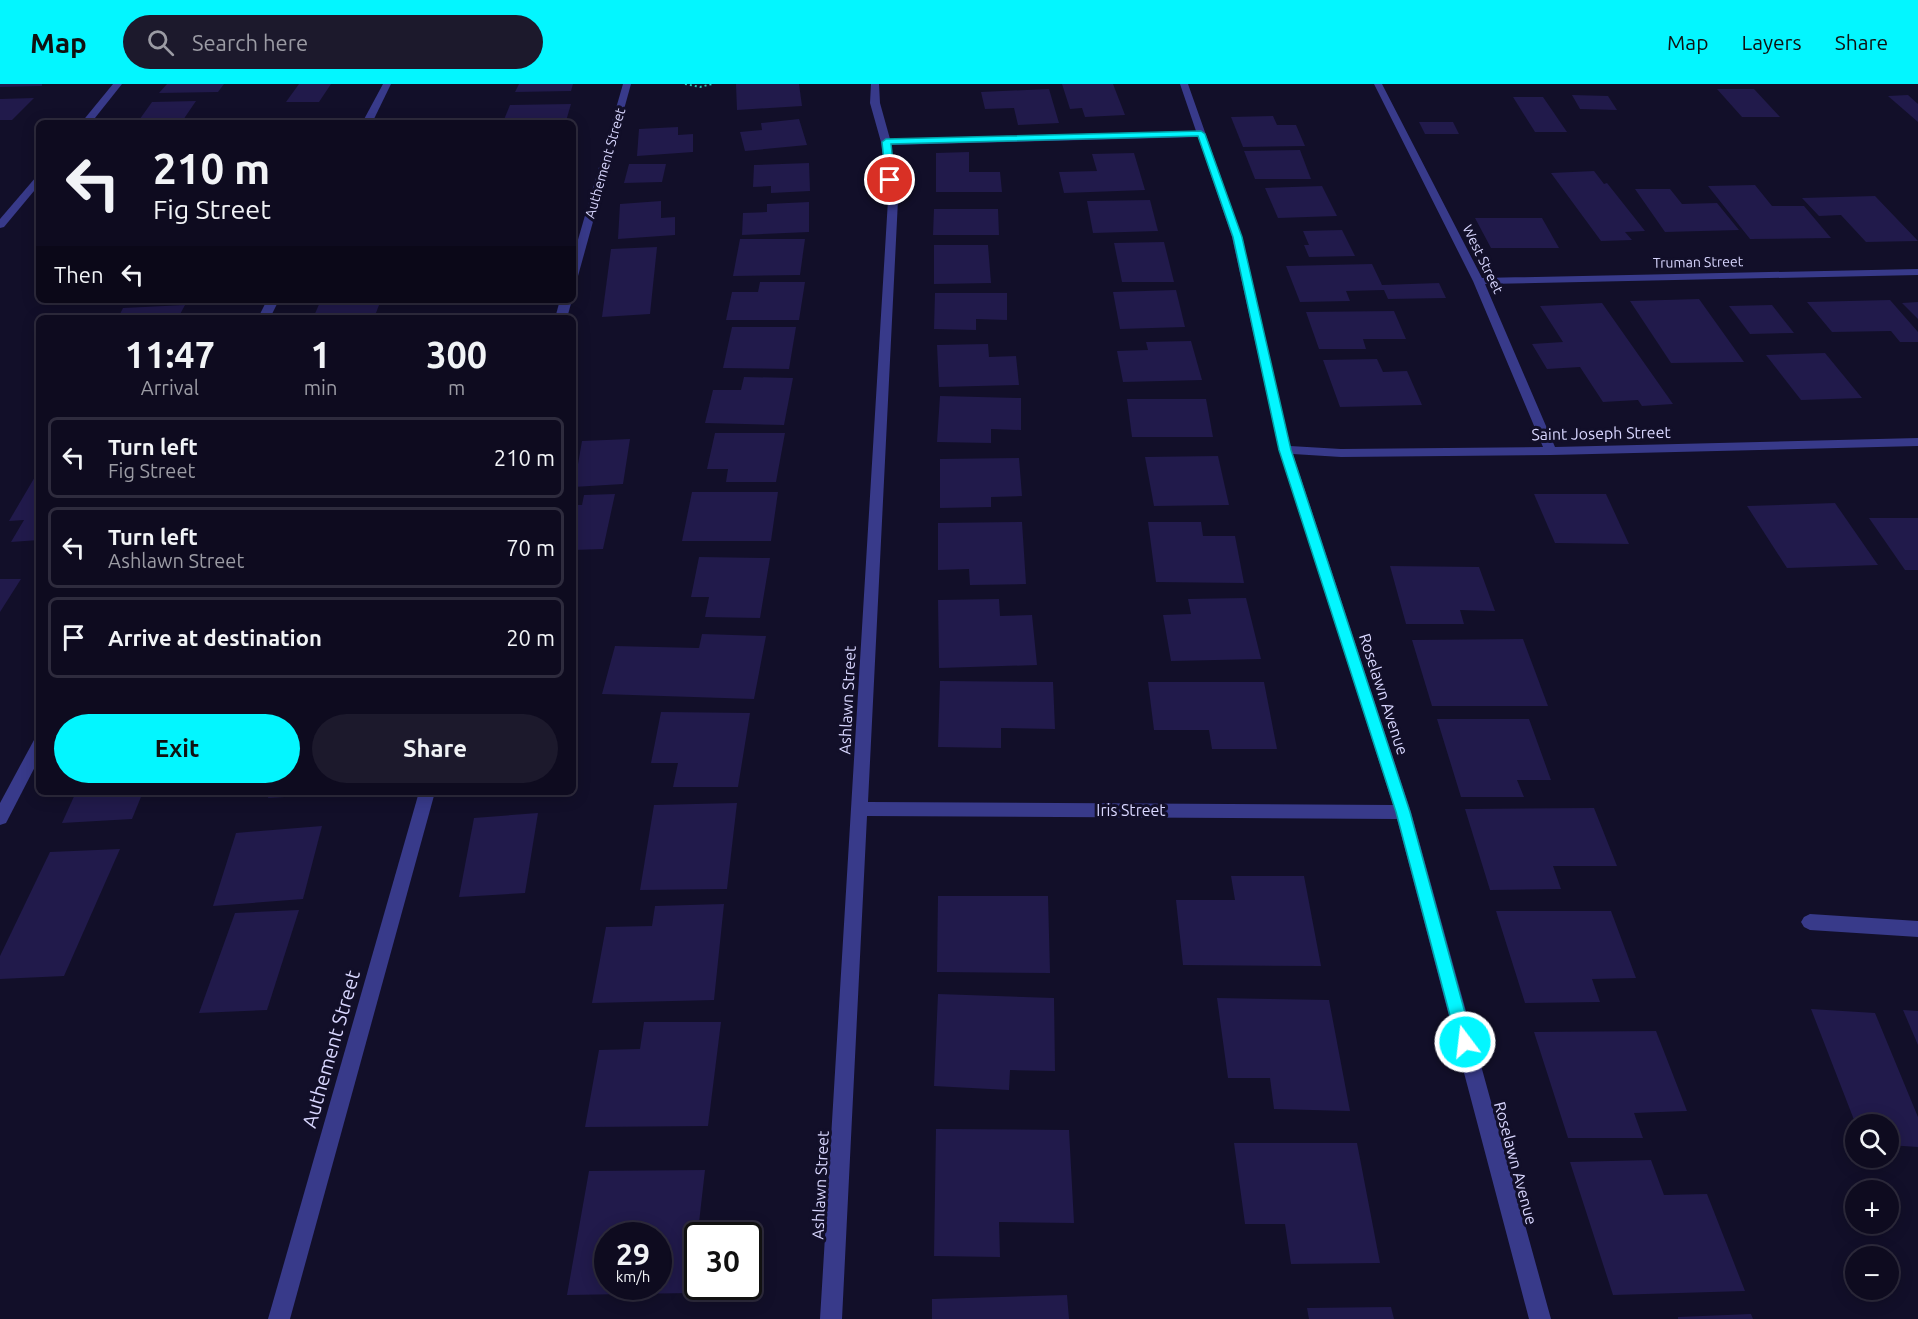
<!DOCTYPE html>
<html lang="en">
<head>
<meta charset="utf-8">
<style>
	body { margin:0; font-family:Ubuntu,sans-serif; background:#1c192c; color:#f1f3f6; height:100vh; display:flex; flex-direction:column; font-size:22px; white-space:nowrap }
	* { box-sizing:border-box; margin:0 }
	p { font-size:20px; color:#9b9ba4 }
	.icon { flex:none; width:33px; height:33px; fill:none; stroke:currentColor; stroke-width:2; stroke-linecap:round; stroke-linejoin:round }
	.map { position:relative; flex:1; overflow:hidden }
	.sheet { position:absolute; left:36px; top:231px; width:540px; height:480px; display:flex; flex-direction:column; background:#0e0b1f; border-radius:9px; box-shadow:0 3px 15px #0003,0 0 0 2px #2e2b3d }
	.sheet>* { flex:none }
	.top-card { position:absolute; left:36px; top:36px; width:540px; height:183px; border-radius:9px; box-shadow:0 3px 15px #0003,0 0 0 2px #2e2b3d; background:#0e0b1f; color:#f1f3f6; overflow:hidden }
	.tools { position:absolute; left:1845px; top:1030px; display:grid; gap:12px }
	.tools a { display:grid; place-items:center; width:54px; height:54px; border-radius:50%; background:#0e0b1f; box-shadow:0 3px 15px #0003,0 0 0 2px #2e2b3d; font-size:30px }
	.speed { position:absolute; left:594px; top:1138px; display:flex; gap:12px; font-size:30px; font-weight:700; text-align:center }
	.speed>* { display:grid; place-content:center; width:78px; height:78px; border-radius:50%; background:#0e0b1f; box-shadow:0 3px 15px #0003,0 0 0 2px #2e2b3d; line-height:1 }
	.speed small { font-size:15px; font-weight:400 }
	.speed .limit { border:3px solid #111; border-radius:9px; background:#fff; color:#111 }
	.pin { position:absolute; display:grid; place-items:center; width:51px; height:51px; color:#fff; margin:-26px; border:3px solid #fff; border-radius:50%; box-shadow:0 2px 6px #0007 }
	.me { position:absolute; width:66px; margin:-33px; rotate:345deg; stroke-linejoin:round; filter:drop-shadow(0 0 4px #0008) }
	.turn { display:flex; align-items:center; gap:21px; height:126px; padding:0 18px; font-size:27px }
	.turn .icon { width:78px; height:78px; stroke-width:2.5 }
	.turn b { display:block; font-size:42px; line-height:51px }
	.then { display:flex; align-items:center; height:57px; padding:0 18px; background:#0003; gap:12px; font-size:22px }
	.eta { display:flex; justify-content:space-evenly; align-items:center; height:102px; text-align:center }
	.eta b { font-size:36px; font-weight:700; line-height:42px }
	.cta { display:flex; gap:12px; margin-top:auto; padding:12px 18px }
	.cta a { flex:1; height:69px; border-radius:36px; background:#03f6ff; color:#111; font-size:24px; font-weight:700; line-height:69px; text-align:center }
	.cta a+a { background:#1c192c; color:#f1f3f6 }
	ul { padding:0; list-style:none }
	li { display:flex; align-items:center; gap:18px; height:81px; margin:0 12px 9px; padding:0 6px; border:3px solid #2e2b3d; border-radius:9px }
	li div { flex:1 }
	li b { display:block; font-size:22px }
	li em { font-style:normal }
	header { display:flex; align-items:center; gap:36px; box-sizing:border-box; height:84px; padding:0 30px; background:#03f6ff; color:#111 }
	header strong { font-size:28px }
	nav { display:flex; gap:33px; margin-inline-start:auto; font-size:21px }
	.search { width:420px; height:54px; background:#1c192c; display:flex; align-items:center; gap:15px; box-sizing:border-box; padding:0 21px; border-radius:33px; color:#9b9ba4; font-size:22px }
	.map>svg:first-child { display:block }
	.building { fill:#211a4b; fill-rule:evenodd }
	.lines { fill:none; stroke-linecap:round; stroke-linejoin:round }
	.path { stroke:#2bc0ad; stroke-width:2; stroke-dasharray:2 3; stroke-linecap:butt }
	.minor { fill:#383a8a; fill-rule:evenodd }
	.route { fill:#03f6ff; stroke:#02a0a6; stroke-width:1.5 }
	.labels { text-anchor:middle; stroke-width:6; stroke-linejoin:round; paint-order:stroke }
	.far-street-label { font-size:14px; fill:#d9d7ff; stroke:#120f29 }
	.street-label { font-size:16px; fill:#d9d7ff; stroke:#120f29 }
	.near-street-label { font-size:20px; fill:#d9d7ff; stroke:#120f29 }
</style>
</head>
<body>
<header>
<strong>Map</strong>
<div class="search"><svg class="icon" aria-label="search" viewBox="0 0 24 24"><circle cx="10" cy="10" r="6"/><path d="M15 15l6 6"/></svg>Search here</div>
<nav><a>Map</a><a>Layers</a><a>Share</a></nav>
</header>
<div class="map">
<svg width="1918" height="1235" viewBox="0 0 1918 1235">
	<rect width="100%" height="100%" fill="#120f29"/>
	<!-- building -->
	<g class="building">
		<path d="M 0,0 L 42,0 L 42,2 L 0,3 Z"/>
		<path d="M 167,0 L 224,0 L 218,8 L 159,9 Z"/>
		<path d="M 299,0 L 331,0 L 319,18 L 286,18 Z"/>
		<path d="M 519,0 L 573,0 L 571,7 L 515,8 Z"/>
		<path d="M 736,0 L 799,0 L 802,22 L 737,26 Z"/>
		<path d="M 1062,0 L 1113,0 L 1125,31 L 1085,33 L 1082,24 L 1070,25 Z"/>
		<path d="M 1049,5 L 1059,39 L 1018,41 L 1014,24 L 985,25 L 981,8 Z"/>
		<path d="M 1717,5 L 1754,5 L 1780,33 L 1742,33 Z"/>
		<path d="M 1572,11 L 1608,12 L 1617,26 L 1580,25 Z"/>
		<path d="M 1908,11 L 1918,20 L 1918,38 L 1888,12 Z"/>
		<path d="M 1513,13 L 1543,13 L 1567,48 L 1535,48 Z"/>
		<path d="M 34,14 L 12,36 L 0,36 L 0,15 Z"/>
		<path d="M 196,17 L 181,39 L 137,39 L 152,18 Z"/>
		<path d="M 571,20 L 566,37 L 503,38 L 510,21 Z"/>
		<path d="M 1273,32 L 1277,41 L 1296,41 L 1305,62 L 1243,63 L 1231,33 Z"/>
		<path d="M 307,34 L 304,39 L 265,39 L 268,35 Z"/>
		<path d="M 799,35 L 807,61 L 745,67 L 740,48 L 762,46 L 761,39 Z"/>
		<path d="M 1419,38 L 1453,38 L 1459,50 L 1425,50 Z"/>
		<path d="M 678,43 L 678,51 L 693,50 L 693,68 L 637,72 L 639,45 Z"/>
		<path d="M 1300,66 L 1311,95 L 1255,95 L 1244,67 Z"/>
		<path d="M 969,68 L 969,88 L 1000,88 L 1002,108 L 936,108 L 936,69 Z"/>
		<path d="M 1134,69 L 1145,106 L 1064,109 L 1059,88 L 1097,87 L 1092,70 Z"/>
		<path d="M 809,79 L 810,107 L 771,109 L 771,102 L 753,103 L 754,81 Z"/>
		<path d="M 629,80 L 666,80 L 662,98 L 624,99 Z"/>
		<path d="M 1594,87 L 1604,100 L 1607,99 L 1645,147 L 1625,148 L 1632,156 L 1601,157 L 1551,89 Z"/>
		<path d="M 1755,101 L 1772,122 L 1804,122 L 1831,154 L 1750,155 L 1708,102 Z"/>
		<path d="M 1322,102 L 1337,132 L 1278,134 L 1265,104 Z"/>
		<path d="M 1635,105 L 1670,105 L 1682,120 L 1717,119 L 1739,146 L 1665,148 Z"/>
		<path d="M 1875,112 L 1918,157 L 1866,158 L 1841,131 L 1819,132 L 1802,114 Z"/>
		<path d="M 1150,116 L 1158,147 L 1093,149 L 1087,117 Z"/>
		<path d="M 661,117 L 661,134 L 675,133 L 675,151 L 618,155 L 620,120 Z"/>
		<path d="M 809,118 L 809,148 L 742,151 L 743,129 L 767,128 L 767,120 Z"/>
		<path d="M 934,125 L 998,125 L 999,151 L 933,151 Z"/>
		<path d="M 1475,134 L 1542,134 L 1559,164 L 1491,164 Z"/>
		<path d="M 1342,146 L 1355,172 L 1309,173 L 1304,161 L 1309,161 L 1303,147 Z"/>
		<path d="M 740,155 L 805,155 L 800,191 L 733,192 Z"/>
		<path d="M 1164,158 L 1174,198 L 1122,198 L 1114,159 Z"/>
		<path d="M 934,161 L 988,161 L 991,199 L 934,200 Z"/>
		<path d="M 657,163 L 650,230 L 602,233 L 611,165 Z"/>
		<path d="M 1372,180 L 1382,201 L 1439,199 L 1446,214 L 1388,215 L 1384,206 L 1346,207 L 1350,217 L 1300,218 L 1286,182 Z"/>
		<path d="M 760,198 L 805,198 L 799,236 L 726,236 L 732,208 L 758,208 Z"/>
		<path d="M 1176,206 L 1185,243 L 1120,245 L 1113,208 Z"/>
		<path d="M 935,209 L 1007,209 L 1007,236 L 976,235 L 976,246 L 934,245 Z"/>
		<path d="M 1699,215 L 1744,278 L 1671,279 L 1630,217 Z"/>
		<path d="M 321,216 L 381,216 L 374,234 L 313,234 Z"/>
		<path d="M 1890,216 L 1918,248 L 1918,258 L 1900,258 L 1891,247 L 1832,248 L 1807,218 Z"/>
		<path d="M 1918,218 L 1918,235 L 1902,219 Z"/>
		<path d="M 1602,219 L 1673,320 L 1642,322 L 1638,316 L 1603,318 L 1580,283 L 1547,285 L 1532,260 L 1563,258 L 1540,222 Z"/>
		<path d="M 185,221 L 178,234 L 118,234 L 123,224 Z"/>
		<path d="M 1772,221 L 1794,249 L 1750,250 L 1729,222 Z"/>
		<path d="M 1394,227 L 1406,255 L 1363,255 L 1366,265 L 1319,265 L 1306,228 Z"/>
		<path d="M 732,243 L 796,243 L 789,285 L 723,284 Z"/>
		<path d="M 1191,257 L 1202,296 L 1123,298 L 1117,267 L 1148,266 L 1146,258 Z"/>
		<path d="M 988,260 L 989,273 L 1016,272 L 1019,301 L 939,303 L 937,261 Z"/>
		<path d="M 1825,269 L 1862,314 L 1801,316 L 1766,271 Z"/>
		<path d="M 1377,275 L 1383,288 L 1407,287 L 1422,321 L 1340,323 L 1323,276 Z"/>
		<path d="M 744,293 L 793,294 L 784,341 L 705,339 L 713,306 L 741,306 Z"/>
		<path d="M 940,312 L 1021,314 L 1021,346 L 991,345 L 991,359 L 937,358 Z"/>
		<path d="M 1127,315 L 1206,315 L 1213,353 L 1132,353 Z"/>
		<path d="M 715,349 L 785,349 L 776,398 L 726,398 L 728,385 L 707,385 Z"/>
		<path d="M 630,355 L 623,400 L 573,403 L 573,380 L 578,380 L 582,357 Z"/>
		<path d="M 1218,372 L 1229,421 L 1154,422 L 1145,373 Z"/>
		<path d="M 1019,374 L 1022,412 L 991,413 L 991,423 L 940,424 L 940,375 Z"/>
		<path d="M 39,386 L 39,456 L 11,458 L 24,436 L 9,437 Z"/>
		<path d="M 692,408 L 778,408 L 771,457 L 682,457 Z"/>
		<path d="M 615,410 L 603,465 L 573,466 L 573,421 L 582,421 L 584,411 Z"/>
		<path d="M 1534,410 L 1606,410 L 1629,460 L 1555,459 Z"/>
		<path d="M 1835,419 L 1878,481 L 1787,484 L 1747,422 Z"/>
		<path d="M 1869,434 L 1918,434 L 1918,486 L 1905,486 Z"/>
		<path d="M 1022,438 L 1026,500 L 970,501 L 969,485 L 938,486 L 938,439 Z"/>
		<path d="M 1148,438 L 1201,438 L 1203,452 L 1235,452 L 1244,499 L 1156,498 Z"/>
		<path d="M 699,473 L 770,474 L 760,534 L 705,533 L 709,513 L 691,513 Z"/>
		<path d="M 1390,482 L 1479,483 L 1495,527 L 1460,526 L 1464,540 L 1406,540 Z"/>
		<path d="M 0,495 L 21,495 L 0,528 Z"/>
		<path d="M 1246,514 L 1261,575 L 1171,577 L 1163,531 L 1191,530 L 1188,515 Z"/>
		<path d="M 999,515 L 1000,532 L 1032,531 L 1037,581 L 939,584 L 938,516 Z"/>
		<path d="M 702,550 L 766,552 L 754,615 L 602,610 L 615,562 L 699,564 Z"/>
		<path d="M 1523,555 L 1548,622 L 1432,622 L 1412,556 Z"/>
		<path d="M 940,597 L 1053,598 L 1055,645 L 1001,644 L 1001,664 L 938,663 Z"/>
		<path d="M 1148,598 L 1264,598 L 1277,665 L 1212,665 L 1209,646 L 1154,646 Z"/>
		<path d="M 661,628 L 750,629 L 738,703 L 673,703 L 678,679 L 651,679 Z"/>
		<path d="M 1437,635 L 1529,635 L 1551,696 L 1517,696 L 1524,713 L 1461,713 Z"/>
		<path d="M 76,708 L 143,708 L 132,735 L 62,739 Z"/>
		<path d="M 270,708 L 335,708 L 334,710 L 268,714 Z"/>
		<path d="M 737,719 L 727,805 L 640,806 L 654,721 Z"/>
		<path d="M 1594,724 L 1617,782 L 1553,782 L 1561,805 L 1490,806 L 1465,725 Z"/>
		<path d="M 538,729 L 525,809 L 459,813 L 474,734 Z"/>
		<path d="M 322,742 L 303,815 L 213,822 L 236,749 Z"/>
		<path d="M 120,765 L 64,892 L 0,895 L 0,872 L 50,768 Z"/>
		<path d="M 1231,792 L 1304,792 L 1321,882 L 1183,881 L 1176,816 L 1235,816 Z"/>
		<path d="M 938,812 L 1048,812 L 1050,889 L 937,888 Z"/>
		<path d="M 724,820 L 714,916 L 592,919 L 606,843 L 652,842 L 655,822 Z"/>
		<path d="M 299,826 L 267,926 L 199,929 L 235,829 Z"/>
		<path d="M 1496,827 L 1611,827 L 1636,894 L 1592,895 L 1600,918 L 1525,919 Z"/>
		<path d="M 938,910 L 1054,914 L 1055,987 L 1010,986 L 1009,1006 L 934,1002 Z"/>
		<path d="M 1217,914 L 1329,916 L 1350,1027 L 1274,1025 L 1270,994 L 1228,994 Z"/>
		<path d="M 1811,925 L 1875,929 L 1918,1033 L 1918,1063 L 1888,1061 L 1888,1041 L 1856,1041 Z"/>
		<path d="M 1903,926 L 1918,927 L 1918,961 Z"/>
		<path d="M 644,938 L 721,938 L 708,1042 L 585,1043 L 599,966 L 640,965 Z"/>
		<path d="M 1656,947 L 1687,1027 L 1634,1029 L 1643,1054 L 1568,1054 L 1534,948 Z"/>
		<path d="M 936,1045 L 1069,1046 L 1074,1139 L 999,1138 L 1000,1173 L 934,1172 Z"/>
		<path d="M 1234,1059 L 1357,1059 L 1380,1179 L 1291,1180 L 1285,1140 L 1245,1140 Z"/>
		<path d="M 1651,1076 L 1664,1111 L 1707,1110 L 1745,1207 L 1613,1211 L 1570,1078 Z"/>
		<path d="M 705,1086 L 691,1209 L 567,1211 L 589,1087 ZM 608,1152 L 658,1152 L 658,1203 L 608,1203 Z"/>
		<path d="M 1067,1211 L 1069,1235 L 932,1235 L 932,1215 Z"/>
		<path d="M 1391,1223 L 1394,1235 L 1309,1235 L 1307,1224 Z"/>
		<path d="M 1751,1230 L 1753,1235 L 1678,1235 L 1678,1233 Z"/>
	</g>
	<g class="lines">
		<!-- path -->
		<path class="path" d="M 685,0 L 700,3 L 712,0"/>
		<!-- minor -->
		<g class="minor">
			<path d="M 113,0 L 122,0 L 91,39 L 81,39 Z"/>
			<path d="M 383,0 L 391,0 L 372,39 L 362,39 Z"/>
			<path d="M 623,0 L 631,0 L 578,192 L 573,195 L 573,173 Z"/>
			<path d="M 871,0 L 879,0 L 880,19 L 890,55 L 1196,47 L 1180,0 L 1188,0 L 1242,153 L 1290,362 L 1341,365 L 1543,363 L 1473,197 L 1374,0 L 1382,0 L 1482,194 L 1918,185 L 1918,191 L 1485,200 L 1555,363 L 1918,354 L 1918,362 L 1551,371 L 1341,373 L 1293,370 L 1411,728 L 1551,1235 L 1529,1235 L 1397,735 L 867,732 L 842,1235 L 820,1235 L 888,116 L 881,58 L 870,19 ZM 1198,53 L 1232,153 L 1279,366 L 1393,721 L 868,718 L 898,116 L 891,61 Z"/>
			<path d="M 39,92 L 39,101 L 4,143 L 0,144 L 0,135 L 36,93 Z"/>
			<path d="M 267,216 L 279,216 L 270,234 L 258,234 Z"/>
			<path d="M 560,216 L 572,216 L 567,234 L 555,234 Z"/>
			<path d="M 39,654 L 39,675 L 6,739 L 0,741 L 0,719 L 34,656 Z"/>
			<path d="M 419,708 L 435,708 L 290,1235 L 268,1235 Z"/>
			<path d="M 1810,830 L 1918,837 L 1918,853 L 1810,846 L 1804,843 L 1801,838 L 1804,833 Z"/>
		</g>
	</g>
	<!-- route -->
	<path class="route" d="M 1201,47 L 1205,50 L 1242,153 L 1291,366 L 1410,728 L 1473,958 L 1471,964 L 1465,966 L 1459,964 L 1457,958 L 1396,728 L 1279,366 L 1233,153 L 1198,52 L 891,60 L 895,96 L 890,99 L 886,96 L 882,58 L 886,55 Z"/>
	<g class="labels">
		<!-- far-street labels -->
		<g class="far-street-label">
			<text transform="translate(605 79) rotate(-74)" y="5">Authement Street</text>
			<text transform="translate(1483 175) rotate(64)" y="5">West Street</text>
			<text transform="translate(1698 178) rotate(-1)" y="5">Truman Street</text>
		</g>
		<!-- street labels -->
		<g class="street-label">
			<text transform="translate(1601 349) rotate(-1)" y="6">Saint Joseph Street</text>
			<text transform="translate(1384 610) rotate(72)" y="6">Roselawn Avenue</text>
			<text transform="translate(847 616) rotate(-87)" y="6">Ashlawn Street</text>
			<text x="1131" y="732">Iris Street</text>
			<text transform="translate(1516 1079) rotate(75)" y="6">Roselawn Avenue</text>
			<text transform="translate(820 1101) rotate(-87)" y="6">Ashlawn Street</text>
		</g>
		<!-- near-street labels -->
		<g class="near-street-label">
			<text transform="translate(331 965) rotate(-74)" y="7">Authement Street</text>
		</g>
	</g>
</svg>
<div class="tools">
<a><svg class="icon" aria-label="search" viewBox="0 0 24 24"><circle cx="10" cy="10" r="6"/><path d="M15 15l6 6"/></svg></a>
<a>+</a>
<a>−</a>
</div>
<div class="speed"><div>29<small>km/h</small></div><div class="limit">30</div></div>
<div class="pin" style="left:890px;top:96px;background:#d93025"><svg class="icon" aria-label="arrive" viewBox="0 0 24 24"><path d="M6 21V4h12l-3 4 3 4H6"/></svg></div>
<svg class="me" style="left:1465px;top:958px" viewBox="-20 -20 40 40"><circle r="17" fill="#03f6ff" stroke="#fff" stroke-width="3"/><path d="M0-11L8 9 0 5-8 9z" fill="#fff"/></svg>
<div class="top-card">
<div class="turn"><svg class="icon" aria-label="left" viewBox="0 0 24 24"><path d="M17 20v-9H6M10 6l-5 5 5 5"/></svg><div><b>210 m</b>Fig Street</div></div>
<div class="then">Then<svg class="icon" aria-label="left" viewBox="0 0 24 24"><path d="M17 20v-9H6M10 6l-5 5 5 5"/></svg></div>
</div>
<section class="sheet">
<div class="eta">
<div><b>11:47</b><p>Arrival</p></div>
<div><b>1</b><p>min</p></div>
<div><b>300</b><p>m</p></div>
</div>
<ul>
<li><svg class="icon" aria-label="left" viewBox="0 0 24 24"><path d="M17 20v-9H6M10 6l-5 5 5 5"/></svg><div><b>Turn left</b><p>Fig Street</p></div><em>210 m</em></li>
<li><svg class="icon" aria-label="left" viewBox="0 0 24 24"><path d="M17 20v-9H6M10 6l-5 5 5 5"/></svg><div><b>Turn left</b><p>Ashlawn Street</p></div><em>70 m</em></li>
<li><svg class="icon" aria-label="arrive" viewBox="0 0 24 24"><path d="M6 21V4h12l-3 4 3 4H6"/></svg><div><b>Arrive at destination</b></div><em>20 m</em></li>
</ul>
<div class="cta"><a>Exit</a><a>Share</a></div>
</section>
</div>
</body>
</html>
